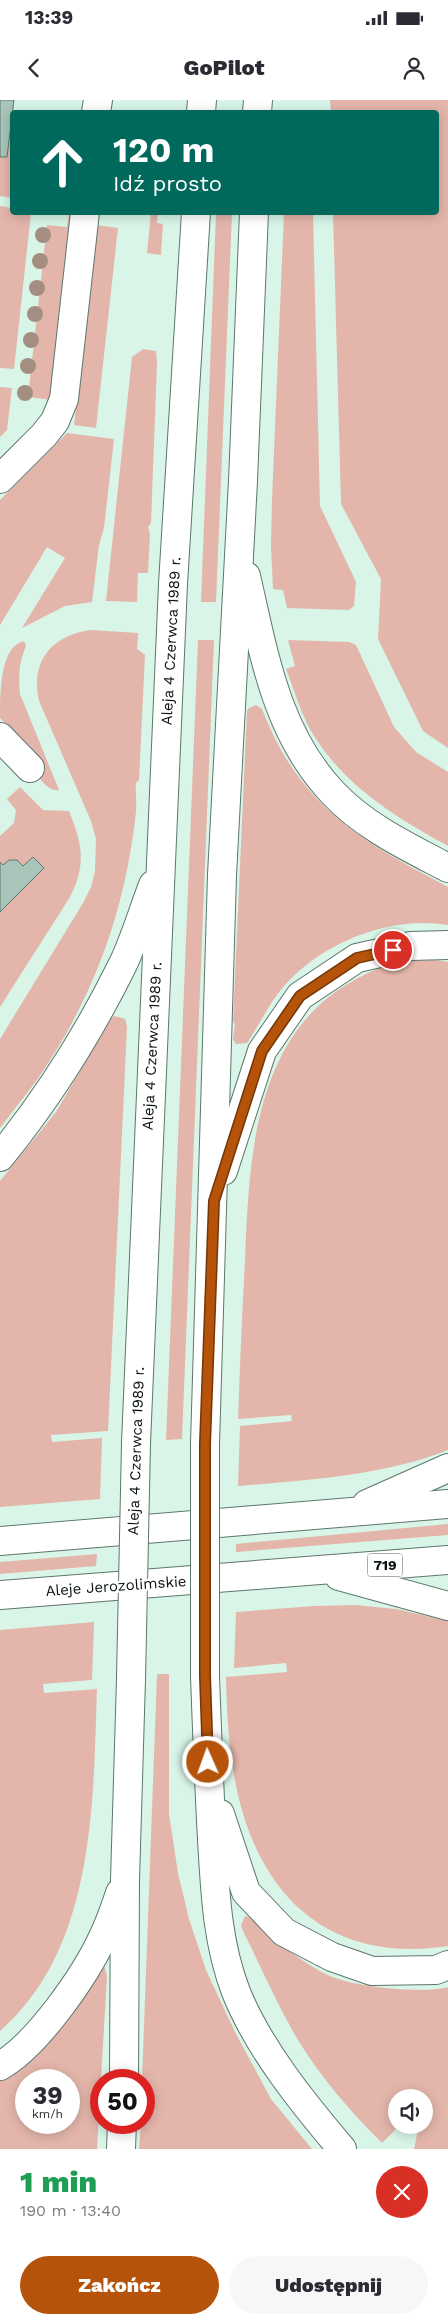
<!DOCTYPE html>
<html lang="pl">
<head>
<meta charset="utf-8">
<style>
	body { margin:0; font-family:"Work Sans",sans-serif; background:#f7f7f7; color:#2b2b33; height:100vh; display:flex; flex-direction:column; font-size:19px; white-space:nowrap }
	* { box-sizing:border-box; margin:0 }
	p { font-size:16px; color:#7c7c81 }
	.icon { flex:none; width:28px; height:28px; fill:none; stroke:currentColor; stroke-width:2; stroke-linecap:round; stroke-linejoin:round }
	.map { position:relative; height:2049px; overflow:hidden }
	.sheet { display:flex; flex-direction:column; background:#fff; flex:1 }
	.sheet>* { flex:none }
	.top-card { position:absolute; left:10px; top:10px; width:429px; height:105px; border-radius:5px; box-shadow:0 2px 12px #0003; background:#00695c; color:#fff; overflow:hidden }
	.buttons { position:absolute; left:388px; top:1989px; display:grid; gap:10px }
	.buttons a { display:grid; place-items:center; width:45px; height:45px; border-radius:50%; background:#fff; box-shadow:0 2px 12px #0003; font-size:25px }
	.speed { position:absolute; left:15px; top:1969px; display:flex; gap:10px; font-size:25px; font-weight:700; text-align:center }
	.speed>* { display:grid; place-content:center; width:65px; height:65px; border-radius:50%; background:#fff; box-shadow:0 2px 12px #0003; line-height:1 }
	.speed small { font-size:12px; font-weight:400 }
	.speed .limit { border:8px solid #d22; background:#fff; color:#111 }
	.pin { position:absolute; display:grid; place-items:center; width:42px; height:42px; color:#fff; margin:-21px; border:2px solid #fff; border-radius:50%; box-shadow:0 1px 5px #0007 }
	.me { position:absolute; width:55px; margin:-28px; rotate:358deg; stroke-linejoin:round; filter:drop-shadow(0 0 4px #0008) }
	.turn { display:flex; align-items:center; gap:18px; height:105px; padding:0 20px; font-size:22px }
	.turn .icon { width:65px; height:65px; stroke-width:2.5 }
	.turn b { display:block; font-size:35px; line-height:42px }
	.round { display:grid; place-items:center; flex:none; width:52px; height:52px; border-radius:26px; background:#f7f7f7 }
	.headline { display:flex; align-items:center; justify-content:space-between; height:85px; padding:0 20px }
	h1 { font-size:30px; font-weight:800; line-height:38px; color:#1e9e55 }
	.primary-button { display:flex; gap:10px; margin-top:auto; padding:10px 20px }
	.primary-button a { flex:1; height:58px; border-radius:30px; background:#b45309; color:#fff; font-size:20px; font-weight:800; line-height:58px; text-align:center }
	.primary-button a+a { background:#f7f7f7; color:#2b2b33 }
	.status { display:flex; justify-content:space-between; align-items:center; height:35px; padding:0 25px; background:#fff; direction:ltr }
	.status svg { height:14px; fill:currentColor }
	header { display:flex; justify-content:space-between; align-items:center; height:65px; padding:0 20px; background:#fff; font-size:22px; font-weight:800 }
	.map>svg:first-child { display:block }
	.green { fill:#e4b6ab; fill-rule:evenodd }
	.building { fill:#a9c4b8; stroke:#5f786d }
	.lines { fill:none; stroke-linecap:round; stroke-linejoin:round }
	.minor-casing { stroke:#5d766c; stroke-width:30 }
	.major-casing { stroke:#5d766c; stroke-width:30 }
	.minor { stroke:#fff; stroke-width:28 }
	.major { stroke:#fff; stroke-width:28 }
	.major-bridge-casing { stroke:#5d766c; stroke-width:30; stroke-linecap:butt }
	.major-bridge { stroke:#fff; stroke-width:28 }
	.tree { fill:#a48e81 }
	.route-casing { stroke:#753606; stroke-width:12 }
	.route { stroke:#b45309; stroke-width:9 }
	.labels { text-anchor:middle; stroke-width:4.5; stroke-linejoin:round; paint-order:stroke }
	.shield { fill:#fff; stroke:#515856; stroke-width:1 }
	.shield-label { font-size:14px; font-weight:bold; fill:#07110d }
	.street-label { font-size:15px; fill:#07110d; stroke:#fff }
</style>
</head>
<body>
<div class="status"><b>13:39</b><svg viewBox="0 0 49 12"><path d="M0 12V9h3v3zM5 12V6h3v6zM10 12V3h3v9zM15 12V0h3v12zM26 1h20v11H26zM47 4h2v5h-2z"/></svg></div>
<header><svg class="icon" aria-label="back" viewBox="0 0 24 24"><path d="M15 5l-7 7 7 7"/></svg>GoPilot<svg class="icon" aria-label="person" viewBox="0 0 24 24"><circle cx="12" cy="8" r="4"/><path d="M4 21q1-7 8-7t8 7"/></svg></header>
<div class="map">
<svg width="448" height="2049" viewBox="0 0 448 2049">
	<rect width="100%" height="100%" fill="#d8f5e8"/>
	<!-- green -->
	<g class="green">
		<path d="M 330,0 L 448,0 L 448,648 L 423,631 L 378,539 L 381,479 L 341,404 L 333,113 L 436,112 L 436,12 L 331,12 Z"/>
		<path d="M 12,14 L 12,98 L 0,96 L 0,57 L 7,57 Z"/>
		<path d="M 0,106 L 12,108 L 12,112 L 31,113 L 14,269 L 0,268 Z"/>
		<path d="M 69,113 L 73,113 L 52,300 L 28,297 L 47,125 L 67,127 Z"/>
		<path d="M 151,113 L 158,113 L 157,123 L 163,124 L 161,155 L 147,153 Z"/>
		<path d="M 216,113 L 232,113 L 216,502 L 201,502 Z"/>
		<path d="M 284,113 L 313,113 L 320,406 L 356,482 L 354,506 L 349,510 L 287,508 L 283,490 L 273,489 L 271,446 L 272,399 Z"/>
		<path d="M 96,125 L 118,128 L 96,328 L 74,325 Z"/>
		<path d="M 143,249 L 156,251 L 157,263 L 151,423 L 148,427 L 150,434 L 148,473 L 138,473 L 137,502 L 106,501 L 132,257 Z"/>
		<path d="M 0,287 L 12,288 L 7,330 L 0,337 Z"/>
		<path d="M 67,333 L 114,339 L 104,428 L 99,445 L 92,502 L 65,506 L 22,528 L 65,458 L 47,447 L 0,525 L 0,400 Z"/>
		<path d="M 91,530 L 138,533 L 137,549 L 145,555 L 139,680 L 136,683 C 135,692 137,702 136,712 C 125,812 94,897 37,980 C 25,996 12,1012 0,1028 L 0,939 L 83,803 L 91,787 L 95,771 L 96,739 L 91,721 L 39,601 C 30,561 52,535 91,530 Z"/>
		<path d="M 198,540 L 214,540 L 182,1339 L 166,1340 Z"/>
		<path d="M 288,540 L 349,542 L 356,545 L 394,627 L 416,652 L 448,672 L 448,746 C 397,718 348,688 316,639 C 302,618 295,592 286,569 L 295,566 Z"/>
		<path d="M 24,541 L 26,546 C 19,563 18,576 20,594 L 59,690 C 49,692 42,681 36,674 L 44,665 L 0,618 C 0,593 0,546 24,541 Z"/>
		<path d="M 256,605 L 262,609 C 300,707 360,740 448,787 L 448,825 C 391,815 323,842 285,885 C 269,903 260,924 247,943 L 236,944 L 233,939 L 235,924 L 233,921 L 247,611 L 249,608 Z"/>
		<path d="M 20,687 L 43,710 L 69,711 C 82,743 87,764 70,797 L 0,907 L 0,736 L 14,723 L 16,710 L 7,699 Z"/>
		<path d="M 436,860 L 448,862 L 448,1350 C 382,1376 309,1380 238,1386 L 240,1326 L 292,1321 L 291,1315 L 238,1319 C 240,1266 242,1213 245,1160 C 249,1062 253,942 346,885 C 361,876 378,867 395,863 C 407,860 423,861 436,860 Z"/>
		<path d="M 115,916 L 125,919 L 127,927 L 108,1331 L 51,1335 L 52,1342 L 102,1338 L 100,1399 L 0,1407 L 0,1081 L 56,1012 L 111,918 Z"/>
		<path d="M 448,1424 L 448,1435 L 236,1452 L 236,1444 Z"/>
		<path d="M 97,1454 L 96,1466 L 0,1474 L 0,1462 Z"/>
		<path d="M 356,1505 L 396,1509 L 448,1521 L 448,1846 C 325,1865 254,1791 234,1675 C 228,1643 227,1610 226,1577 L 287,1572 L 286,1563 L 234,1568 L 236,1512 L 314,1506 Z"/>
		<path d="M 94,1522 L 92,1580 L 43,1584 L 44,1593 L 97,1589 C 93,1705 95,1848 0,1931 L 0,1530 Z"/>
		<path d="M 157,1574 L 169,1574 L 169,1714 L 178,1773 L 189,1819 L 206,1870 L 235,1932 L 271,1999 L 312,2049 L 139,2049 L 141,2023 L 144,2022 L 142,1980 Z"/>
		<path d="M 245,1816 L 254,1818 C 266,1836 309,1867 330,1876 C 355,1887 422,1894 448,1887 L 448,2049 L 414,2049 L 419,2025 L 424,2025 L 424,1998 L 396,1998 L 396,2025 L 400,2025 L 382,2043 C 351,2012 321,1978 298,1940 C 277,1905 261,1867 243,1831 L 241,1825 Z"/>
		<path d="M 104,1865 L 107,1876 L 97,2049 L 0,2049 L 0,1977 ZM 26,1980 L 69,1980 L 69,2022 L 26,2022 Z"/>
	</g>
	<!-- building -->
	<g class="building">
		<path d="M 0,0 L 14,0 L 7,57 L 0,57 Z"/>
		<path d="M 33,757 L 44,768 L 0,812 L 0,762 L 3,765 L 9,760 L 17,760 L 23,766 Z"/>
	</g>
	<g class="lines">
		<defs>
			<g id="minor">
				<path d="M 96,12 L 98,0"/>
				<path d="M 0,379 L 44,335 L 55,321 L 64,299 L 85,112"/>
				<path d="M 0,637 L 30,668"/>
			</g>
			<g id="major">
				<path d="M 201,12 L 202,0"/>
				<path d="M 257,12 L 258,0"/>
				<path d="M 246,476 C 264,554 276,633 333,693 C 365,727 408,747 448,768"/>
				<path d="M 0,1057 C 48,998 89,933 123,864 C 135,839 143,811 153,785"/>
				<path d="M 223,1071 L 262,951 L 300,896 L 357,858 L 411,846 L 448,845"/>
				<path d="M 136,1343 L 173,484 L 196,112"/>
				<path d="M 205,1344 L 222,775 L 243,381 L 254,112"/>
				<path d="M 367,1404 L 448,1368"/>
				<path d="M 0,1441 L 448,1404"/>
				<path d="M 339,1476 L 448,1506"/>
				<path d="M 0,1495 L 448,1460"/>
				<path d="M 205,1576 C 207,1631 209,1685 212,1739 C 215,1791 217,1843 236,1892 C 259,1949 303,2003 342,2049"/>
				<path d="M 220,1714 L 246,1792 L 284,1832 L 332,1857 L 372,1871 L 436,1870 L 448,1865"/>
				<path d="M 0,1966 C 37,1945 85,1876 103,1837 C 110,1823 115,1808 120,1793"/>
				<path d="M 124,1980 L 125,1780 L 131,1579"/>
				<path d="M 121,2049 L 122,2022"/>
			</g>
		</defs>
		<!-- minor casing -->
		<use href="#minor" class="minor-casing"/>
		<!-- major casing -->
		<use href="#major" class="major-casing"/>
		<!-- minor -->
		<use href="#minor" class="minor"/>
		<!-- major -->
		<use href="#major" class="major"/>
		<defs>
			<g id="major-bridge">
				<path d="M 205,1576 L 205,1344"/>
				<path d="M 131,1579 L 136,1343"/>
			</g>
		</defs>
		<!-- major-bridge casing -->
		<use href="#major-bridge" class="major-bridge-casing"/>
		<!-- major-bridge -->
		<use href="#major-bridge" class="major-bridge"/>
	</g>
	<!-- trees -->
	<g class="tree">
		<circle cx="43" cy="135" r="8"/>
		<circle cx="40" cy="161" r="8"/>
		<circle cx="37" cy="188" r="8"/>
		<circle cx="35" cy="214" r="8"/>
		<circle cx="31" cy="240" r="8"/>
		<circle cx="28" cy="266" r="8"/>
		<circle cx="25" cy="293" r="8"/>
	</g>
	<g class="lines">
		<defs>
			<path id="route" d="M 208,1662 L 205,1576 L 205,1344 L 214,1101 L 262,951 L 300,896 L 357,858 L 393,850"/>
		</defs>
		<!-- route casing -->
		<use href="#route" class="route-casing"/>
		<!-- route -->
		<use href="#route" class="route"/>
	</g>
	<g class="labels">
		<!-- shield labels -->
		<rect class="shield" x="367.5" y="1453.5" width="35" height="23" rx="4"/>
		<g class="shield-label">
			<text x="385" y="1470">719</text>
		</g>
		<!-- street labels -->
		<g class="street-label">
			<text transform="translate(171 541) rotate(-87)" y="5">Aleja 4 Czerwca 1989 r.</text>
			<text transform="translate(152 946) rotate(-87)" y="5">Aleja 4 Czerwca 1989 r.</text>
			<text transform="translate(136 1351) rotate(-88)" y="5">Aleja 4 Czerwca 1989 r.</text>
			<text transform="translate(116 1486) rotate(-4)" y="5">Aleje Jerozolimskie</text>
		</g>
	</g>
</svg>
<div class="buttons">
<a><svg class="icon" aria-label="sound" viewBox="0 0 24 24"><path d="M4 9h4l5-4v14l-5-4H4zM17 9q2 3 0 6"/></svg></a>
</div>
<div class="speed"><div>39<small>km/h</small></div><div class="limit">50</div></div>
<div class="pin" style="left:393px;top:850px;background:#d93025"><svg class="icon" aria-label="arrive" viewBox="0 0 24 24"><path d="M6 21V4h12l-3 4 3 4H6"/></svg></div>
<svg class="me" style="left:208px;top:1662px" viewBox="-20 -20 40 40"><circle r="17" fill="#b45309" stroke="#fff" stroke-width="3"/><path d="M0-11L8 9 0 5-8 9z" fill="#fff"/></svg>
<div class="top-card">
<div class="turn"><svg class="icon" aria-label="ahead" viewBox="0 0 24 24"><path d="M12 20V5M6 11l6-6 6 6"/></svg><div><b>120 m</b>Idź prosto</div></div>
</div>
</div>
<section class="sheet">
<div class="headline"><div><h1>1 min</h1><p>190 m · 13:40</p></div><a class="round" style="background:#d93025;color:#fff"><svg class="icon" aria-label="close" viewBox="0 0 24 24"><path d="M6 6l12 12M18 6L6 18"/></svg></a></div>
<div class="primary-button"><a>Zakończ</a><a>Udostępnij</a></div>
</section>
</body>
</html>
